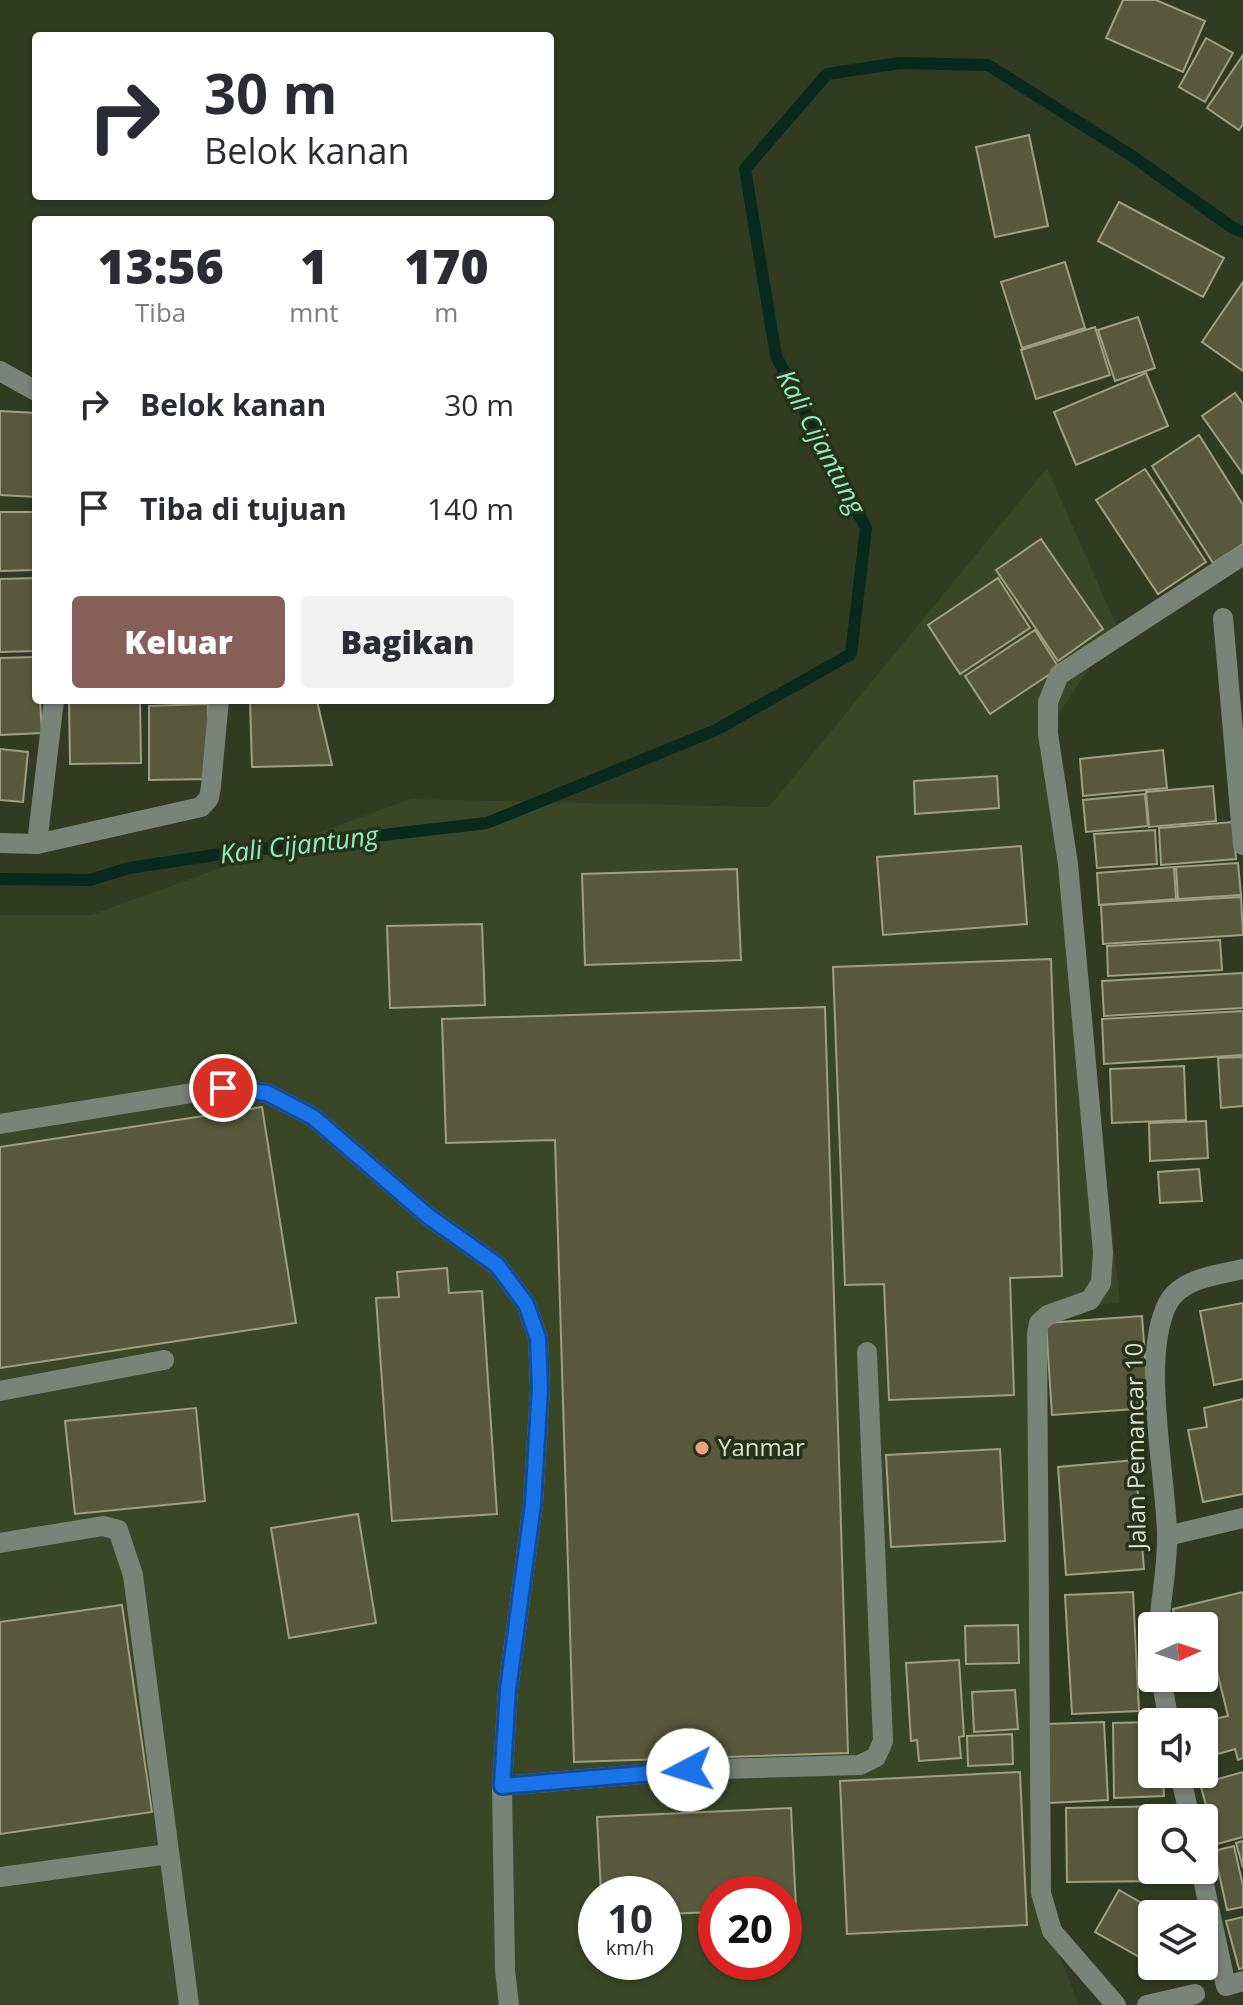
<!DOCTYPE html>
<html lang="id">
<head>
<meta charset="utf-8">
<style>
	body { margin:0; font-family:"Open Sans",sans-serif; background:#f2f2f3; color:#2b2b33; height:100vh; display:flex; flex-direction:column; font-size:30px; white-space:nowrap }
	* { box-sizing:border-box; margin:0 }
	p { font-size:26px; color:#7c7c81 }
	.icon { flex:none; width:44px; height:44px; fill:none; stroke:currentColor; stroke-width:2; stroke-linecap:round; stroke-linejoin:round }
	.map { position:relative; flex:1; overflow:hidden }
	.panel { position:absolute; left:32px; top:216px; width:522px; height:488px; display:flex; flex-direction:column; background:#fff; border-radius:8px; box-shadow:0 2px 6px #0004 }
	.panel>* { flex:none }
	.banner { position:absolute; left:32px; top:32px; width:522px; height:168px; border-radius:8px; box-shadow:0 2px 6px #0004; background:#fff; color:#2b2b33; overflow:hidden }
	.needle { width:52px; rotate:87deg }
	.buttons { position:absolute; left:1138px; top:1612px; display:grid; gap:16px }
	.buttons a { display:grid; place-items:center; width:80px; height:80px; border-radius:8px; background:#fff; box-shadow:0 2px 6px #0004; font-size:40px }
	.speed { position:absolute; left:578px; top:1876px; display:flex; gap:16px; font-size:40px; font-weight:700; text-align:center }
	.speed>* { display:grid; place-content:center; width:104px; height:104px; border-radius:50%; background:#fff; box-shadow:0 2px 6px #0004; line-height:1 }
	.speed small { font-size:20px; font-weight:400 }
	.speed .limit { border:12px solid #d22; background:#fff; color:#111 }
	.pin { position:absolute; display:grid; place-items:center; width:68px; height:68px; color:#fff; margin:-34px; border:4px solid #fff; border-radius:50%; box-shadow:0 2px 8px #0007 }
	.me { position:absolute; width:88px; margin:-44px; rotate:265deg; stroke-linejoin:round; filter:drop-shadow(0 0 6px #0008) }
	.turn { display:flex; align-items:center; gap:28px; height:168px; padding:0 40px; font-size:36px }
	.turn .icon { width:104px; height:104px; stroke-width:2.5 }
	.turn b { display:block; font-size:56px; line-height:68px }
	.eta { display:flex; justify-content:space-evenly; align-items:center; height:136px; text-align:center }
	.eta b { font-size:48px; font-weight:800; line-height:56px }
	.action { display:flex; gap:16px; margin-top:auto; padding:16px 40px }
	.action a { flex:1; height:92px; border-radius:8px; background:#855f58; color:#fff; font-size:32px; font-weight:800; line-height:92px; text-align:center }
	.action a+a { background:#f2f2f3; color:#2b2b33 }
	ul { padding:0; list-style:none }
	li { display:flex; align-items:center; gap:24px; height:104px; padding:0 40px }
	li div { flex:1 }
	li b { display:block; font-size:30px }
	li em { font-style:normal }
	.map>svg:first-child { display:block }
	.built { fill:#394726; fill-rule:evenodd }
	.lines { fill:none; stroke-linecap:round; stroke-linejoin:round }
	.stream { stroke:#072a1d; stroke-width:12 }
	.building { fill:#58593c; stroke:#9ea080; stroke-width:2 }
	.minor { stroke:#798479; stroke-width:20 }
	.route-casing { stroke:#114b97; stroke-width:20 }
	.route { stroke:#1a73e8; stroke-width:14 }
	.poi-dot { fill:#f49e86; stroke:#263118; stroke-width:3 }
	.labels { text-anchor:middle; stroke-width:7; stroke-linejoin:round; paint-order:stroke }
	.street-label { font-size:24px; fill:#d8dfd0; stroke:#263118 }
	.poi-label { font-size:24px; fill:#d8dfd0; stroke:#263118; text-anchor:start }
	.water-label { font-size:26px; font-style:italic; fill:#8fedc4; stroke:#263118 }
</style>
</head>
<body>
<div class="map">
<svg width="1243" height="2005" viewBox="0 0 1243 2005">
	<rect width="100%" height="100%" fill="#303b22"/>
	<!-- built -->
	<path class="built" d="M 1047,468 L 1117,627 L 1055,719 L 1120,1302 L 1040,1315 L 1034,1892 L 1079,2005 L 0,2005 L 0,915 L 91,915 L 411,799 L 769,807 ZM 596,1894 L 664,1894 L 664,1962 L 596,1962 ZM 716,1894 L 784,1894 L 784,1962 L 716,1962 Z"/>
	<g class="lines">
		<!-- stream -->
		<path class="stream" d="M 0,879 L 90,880 L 129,868 L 228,853 L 487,823 L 716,730 L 851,654 L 866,528 L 776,356 L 745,169 L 827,74 L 900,63 L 988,65 L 1132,156 L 1233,228 L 1243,232"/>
	</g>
	<!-- building -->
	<g class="building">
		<path d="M 1123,0 L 1156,0 L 1205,21 L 1183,72 L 1106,38 Z"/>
		<path d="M 1206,38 L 1233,53 L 1205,102 L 1179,87 Z"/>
		<path d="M 1243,55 L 1243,124 L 1239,130 L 1207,108 Z"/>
		<path d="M 1029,135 L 1048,226 L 995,237 L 976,147 Z"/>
		<path d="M 1119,202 L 1224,258 L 1203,297 L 1098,241 Z"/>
		<path d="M 1065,262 L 1085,328 L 1022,348 L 1001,282 Z"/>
		<path d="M 1243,282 L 1243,371 L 1202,342 Z"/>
		<path d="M 1138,317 L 1155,368 L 1115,381 L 1098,330 Z"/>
		<path d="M 1095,327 L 1110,375 L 1036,399 L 1021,350 Z"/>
		<path d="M 1146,373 L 1168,426 L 1076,465 L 1054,412 Z"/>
		<path d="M 1235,393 L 1243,404 L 1243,474 L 1202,416 Z"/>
		<path d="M 0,411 L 36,413 L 36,497 L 0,495 Z"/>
		<path d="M 1199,435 L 1243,505 L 1243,544 L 1213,563 L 1152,466 Z"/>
		<path d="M 1145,469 L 1206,562 L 1158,594 L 1096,500 Z"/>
		<path d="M 0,512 L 36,512 L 36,570 L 0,571 Z"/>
		<path d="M 1041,539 L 1103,629 L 1058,661 L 996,570 Z"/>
		<path d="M 36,578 L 36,651 L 0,652 L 0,579 Z"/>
		<path d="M 998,578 L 1030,628 L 960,674 L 928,625 Z"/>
		<path d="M 1035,630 L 1059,668 L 990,714 L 965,676 Z"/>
		<path d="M 36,657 L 36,700 L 40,700 L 42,733 L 0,735 L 0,658 Z"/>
		<path d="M 69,700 L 140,700 L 141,763 L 70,764 Z"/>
		<path d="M 250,700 L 317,701 L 332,765 L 252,767 Z"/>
		<path d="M 208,704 L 209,779 L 149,780 L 149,706 Z"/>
		<path d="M 0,749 L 28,752 L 23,802 L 0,800 Z"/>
		<path d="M 1163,750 L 1167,788 L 1083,796 L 1080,759 Z"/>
		<path d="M 997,776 L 999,808 L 915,814 L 914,781 Z"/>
		<path d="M 1213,786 L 1216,821 L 1149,827 L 1146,792 Z"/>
		<path d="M 1145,794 L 1148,826 L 1086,832 L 1083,800 Z"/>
		<path d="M 1233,822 L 1236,859 L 1161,865 L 1159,828 Z"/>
		<path d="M 1155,830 L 1157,864 L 1097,868 L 1094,834 Z"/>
		<path d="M 1021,846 L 1027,924 L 883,935 L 877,857 Z"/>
		<path d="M 1238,863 L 1241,895 L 1178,899 L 1176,867 Z"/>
		<path d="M 1174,867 L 1176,899 L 1099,905 L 1097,873 Z"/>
		<path d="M 737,869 L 741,960 L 585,965 L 582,874 Z"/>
		<path d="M 1241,897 L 1243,935 L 1103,944 L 1101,905 Z"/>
		<path d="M 482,924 L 485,1005 L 390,1008 L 387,926 Z"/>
		<path d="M 1220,940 L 1222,970 L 1108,976 L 1107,946 Z"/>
		<path d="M 1051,959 L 1062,1276 L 1010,1278 L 1014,1395 L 889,1400 L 884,1284 L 845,1285 L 833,967 Z"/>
		<path d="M 1243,973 L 1243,1008 L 1104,1016 L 1102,981 Z"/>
		<path d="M 825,1007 L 848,1753 L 574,1762 L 555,1140 L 446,1143 L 442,1019 Z"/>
		<path d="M 1243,1011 L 1243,1055 L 1104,1064 L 1102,1019 Z"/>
		<path d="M 1243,1057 L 1243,1106 L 1221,1108 L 1218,1058 Z"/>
		<path d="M 1184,1066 L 1186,1120 L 1112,1123 L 1110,1069 Z"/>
		<path d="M 262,1107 L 296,1323 L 0,1368 L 0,1147 Z"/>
		<path d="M 1206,1121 L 1208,1158 L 1150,1161 L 1149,1123 Z"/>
		<path d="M 1199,1169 L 1202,1201 L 1160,1203 L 1158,1172 Z"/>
		<path d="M 447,1268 L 449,1293 L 482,1291 L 497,1514 L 392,1521 L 376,1298 L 399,1297 L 397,1272 Z"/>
		<path d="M 1243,1303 L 1243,1379 L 1214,1385 L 1200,1311 Z"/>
		<path d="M 1142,1316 L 1149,1408 L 1052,1415 L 1046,1323 Z"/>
		<path d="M 1243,1399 L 1243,1494 L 1203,1502 L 1188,1430 L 1207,1427 L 1204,1408 Z"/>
		<path d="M 196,1408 L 205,1501 L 75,1514 L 65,1421 Z"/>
		<path d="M 1000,1449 L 1005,1541 L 891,1547 L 886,1455 Z"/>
		<path d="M 1135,1460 L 1144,1569 L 1066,1575 L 1058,1467 Z"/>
		<path d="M 358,1514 L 376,1623 L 289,1638 L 271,1528 Z"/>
		<path d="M 1133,1592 L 1139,1711 L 1072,1714 L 1065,1595 Z"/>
		<path d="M 1243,1592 L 1243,1758 L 1238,1760 L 1235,1749 L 1218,1754 L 1210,1720 L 1228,1716 L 1213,1655 L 1204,1658 L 1204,1626 L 1177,1626 L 1173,1609 Z"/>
		<path d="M 122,1605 L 152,1812 L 0,1834 L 0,1622 Z"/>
		<path d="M 1018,1625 L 1019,1663 L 966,1664 L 965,1626 Z"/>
		<path d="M 959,1660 L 964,1736 L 959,1737 L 961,1758 L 919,1761 L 917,1740 L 911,1741 L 906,1663 Z"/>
		<path d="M 1015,1690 L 1018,1729 L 974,1732 L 972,1692 Z"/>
		<path d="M 1104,1722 L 1108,1800 L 1049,1803 L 1045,1724 Z"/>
		<path d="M 1152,1722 L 1152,1774 L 1163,1774 L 1164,1796 L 1114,1798 L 1113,1723 Z"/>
		<path d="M 1012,1734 L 1013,1764 L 968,1766 L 967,1736 Z"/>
		<path d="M 1020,1772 L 1027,1925 L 847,1934 L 840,1781 Z"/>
		<path d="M 1243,1772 L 1243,1837 L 1217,1844 L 1200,1784 Z"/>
		<path d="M 1167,1806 L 1167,1818 L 1152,1818 L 1152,1870 L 1168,1870 L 1168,1881 L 1067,1882 L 1066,1808 Z"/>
		<path d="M 791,1808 L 796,1908 L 784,1909 L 784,1894 L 716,1894 L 716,1912 L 664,1914 L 664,1894 L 601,1894 L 597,1817 Z"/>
		<path d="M 1243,1841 L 1243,1868 L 1236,1843 Z"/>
		<path d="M 1234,1846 L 1243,1886 L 1243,1907 L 1227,1910 L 1214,1851 Z"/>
		<path d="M 1119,1890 L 1161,1914 L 1152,1914 L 1152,1964 L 1095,1932 Z"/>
		<path d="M 1243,1917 L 1243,1968 L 1239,1969 L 1226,1921 Z"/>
		<path d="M 1156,1966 L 1177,1966 L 1172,1975 Z"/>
	</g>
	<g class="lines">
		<!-- minor -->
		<g class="minor">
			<path d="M 0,371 L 36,391"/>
			<path d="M 1223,618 L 1243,845"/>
			<path d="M 0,843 L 37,844 L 201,807 L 209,798 L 211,786 L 219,700"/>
			<path d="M 37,844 L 54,700"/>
			<path d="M 0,1124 L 223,1088 L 267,1093 L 313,1117 L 428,1216 L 497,1265 L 526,1304 L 538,1338 L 540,1388 L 533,1504 L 508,1690 L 502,1786 L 505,1970 L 509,2005"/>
			<path d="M 0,1391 L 164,1360"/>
			<path d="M 1167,1536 L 1243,1518"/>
			<path d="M 0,1543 L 103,1526 L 118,1530 L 133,1575 L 189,2005"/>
			<path d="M 1159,1626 C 1161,1596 1168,1564 1167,1534 C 1166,1475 1140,1355 1168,1303 C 1181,1278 1218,1275 1243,1269"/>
			<path d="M 1161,1678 L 1169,1722"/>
			<path d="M 1180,1774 L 1190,1818"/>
			<path d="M 502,1786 L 688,1770 L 860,1765 L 876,1757 L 883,1741 L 867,1352"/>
			<path d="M 1201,1870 L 1226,1986 L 1243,1981"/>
			<path d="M 0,1877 L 168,1854"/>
			<path d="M 1116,2005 L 1052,1931 L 1041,1893 L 1037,1335 L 1039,1323 L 1048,1315 L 1090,1300 L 1101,1283 L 1103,1252 L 1068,864 L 1048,734 L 1048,702 L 1059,675 L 1243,555"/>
			<path d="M 1147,2005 L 1195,1994"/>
		</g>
	</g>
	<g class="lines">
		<defs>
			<path id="route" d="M 223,1088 L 267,1093 L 313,1117 L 428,1216 L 497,1265 L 526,1304 L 538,1338 L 540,1388 L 533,1504 L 508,1690 L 502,1786 L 688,1770"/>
		</defs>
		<!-- route casing -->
		<use href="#route" class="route-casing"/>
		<!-- route -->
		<use href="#route" class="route"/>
	</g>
	<!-- markers -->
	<circle class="poi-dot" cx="702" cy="1448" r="8"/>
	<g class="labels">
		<!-- street labels -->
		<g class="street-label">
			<text transform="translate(1136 1446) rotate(-91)" y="8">Jalan Pemancar 10</text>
		</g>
		<!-- poi labels -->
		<g class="poi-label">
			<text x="718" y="1456">Yanmar</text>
		</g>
		<!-- water labels -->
		<g class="water-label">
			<text transform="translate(821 442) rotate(62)" y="9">Kali Cijantung</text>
			<text transform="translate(299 845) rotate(-7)" y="9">Kali Cijantung</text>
		</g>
	</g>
</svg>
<div class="buttons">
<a><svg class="needle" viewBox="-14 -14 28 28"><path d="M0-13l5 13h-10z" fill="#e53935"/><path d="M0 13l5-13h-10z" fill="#7c7c81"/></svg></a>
<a><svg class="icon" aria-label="sound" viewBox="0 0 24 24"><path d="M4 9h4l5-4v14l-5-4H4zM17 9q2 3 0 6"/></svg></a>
<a><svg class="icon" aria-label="search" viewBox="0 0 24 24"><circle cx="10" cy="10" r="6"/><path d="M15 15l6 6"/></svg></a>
<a><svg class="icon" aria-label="layers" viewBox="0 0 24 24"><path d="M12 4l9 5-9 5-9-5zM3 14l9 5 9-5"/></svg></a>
</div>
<div class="speed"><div>10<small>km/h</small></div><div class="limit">20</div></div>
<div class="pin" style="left:223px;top:1088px;background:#d93025"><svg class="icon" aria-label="arrive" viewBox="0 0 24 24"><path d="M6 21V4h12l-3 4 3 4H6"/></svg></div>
<svg class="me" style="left:688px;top:1770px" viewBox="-20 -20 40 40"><circle r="19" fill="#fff"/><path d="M0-13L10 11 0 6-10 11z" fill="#1a73e8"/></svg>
<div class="banner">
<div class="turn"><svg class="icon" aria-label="right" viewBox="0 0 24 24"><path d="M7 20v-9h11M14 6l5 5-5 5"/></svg><div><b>30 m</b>Belok kanan</div></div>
</div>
<section class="panel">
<div class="eta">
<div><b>13:56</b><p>Tiba</p></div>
<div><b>1</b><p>mnt</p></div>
<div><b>170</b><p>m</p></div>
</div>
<ul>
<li><svg class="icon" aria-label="right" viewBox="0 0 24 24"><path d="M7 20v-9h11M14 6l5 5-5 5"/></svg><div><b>Belok kanan</b></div><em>30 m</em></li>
<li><svg class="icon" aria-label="arrive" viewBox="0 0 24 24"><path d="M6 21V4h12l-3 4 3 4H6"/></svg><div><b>Tiba di tujuan</b></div><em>140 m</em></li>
</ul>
<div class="action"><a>Keluar</a><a>Bagikan</a></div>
</section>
</div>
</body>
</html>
